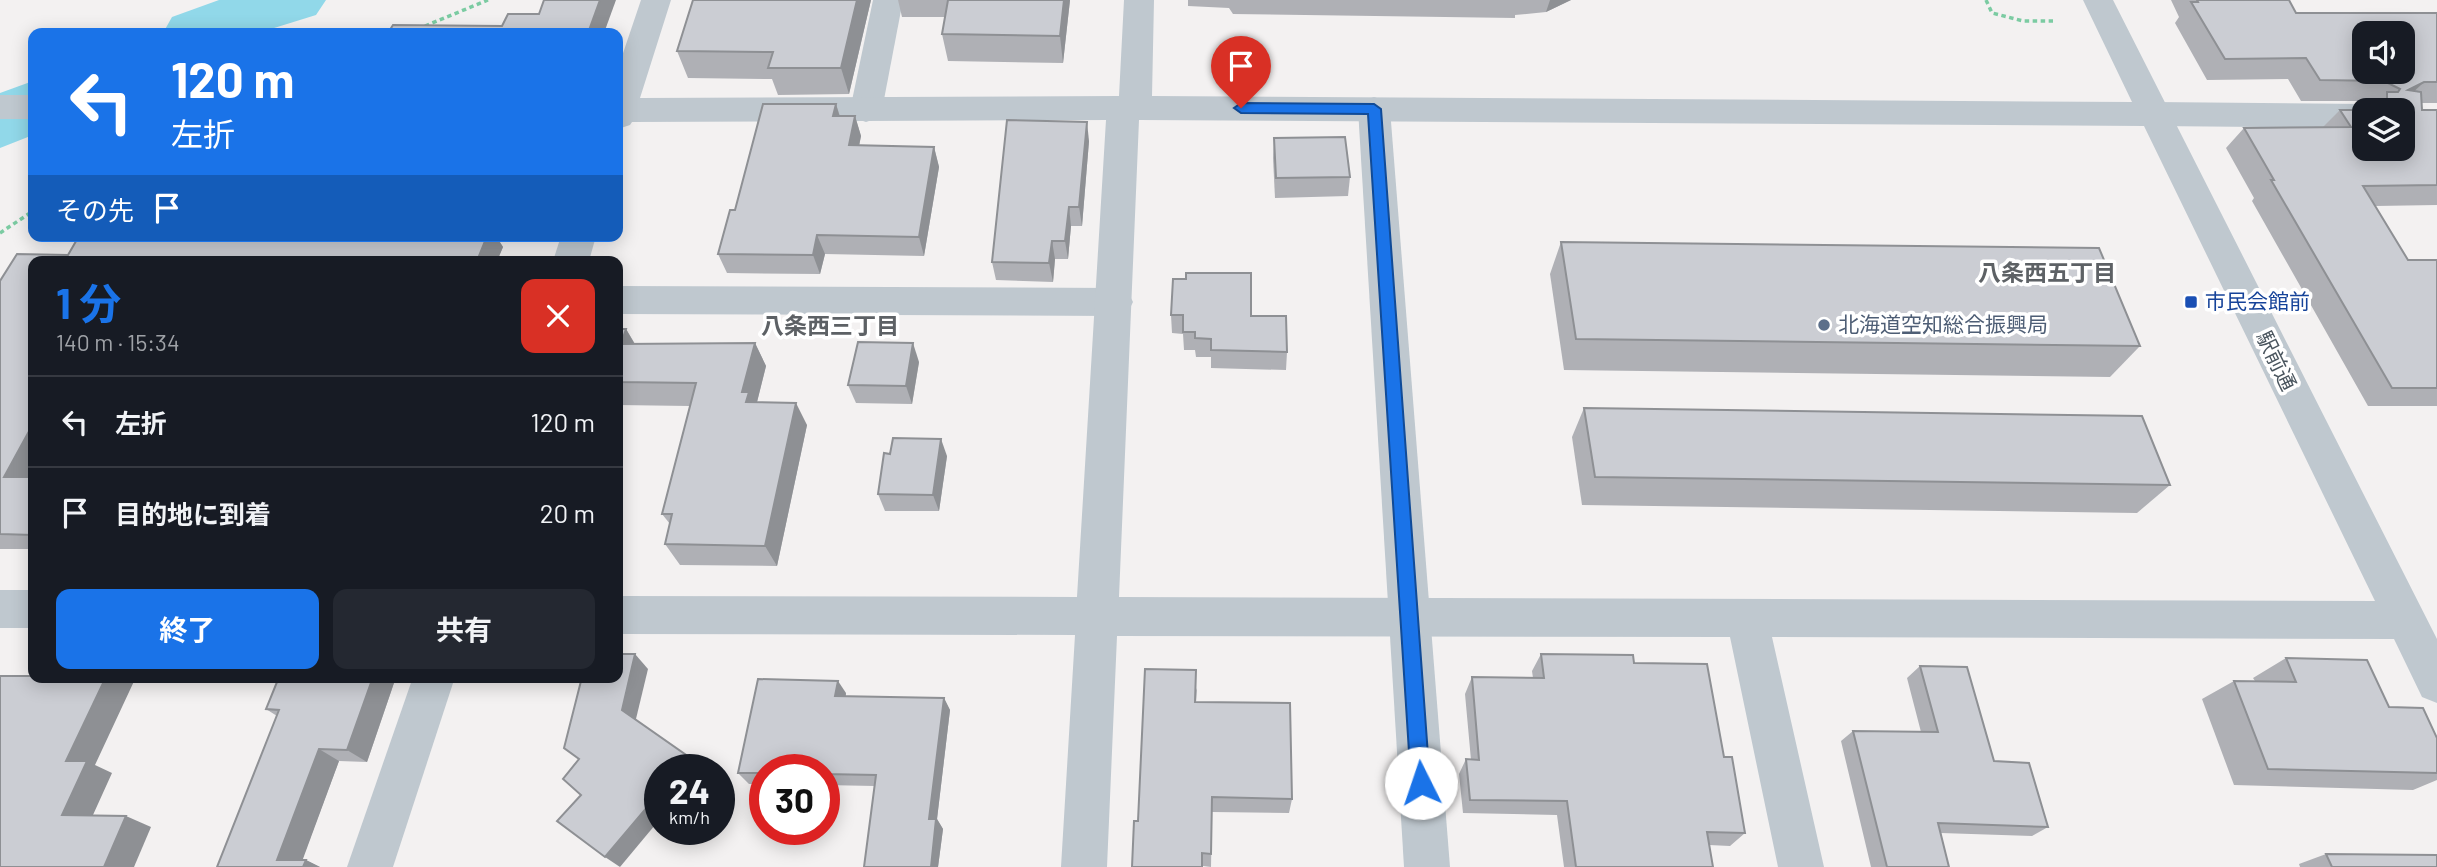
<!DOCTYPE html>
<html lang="ja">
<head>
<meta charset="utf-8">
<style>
	body { margin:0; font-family:Barlow,"Noto Sans JP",sans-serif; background:#242831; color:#f1f3f6; height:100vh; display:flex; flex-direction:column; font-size:26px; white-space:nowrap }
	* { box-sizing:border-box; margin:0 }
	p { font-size:23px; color:#9ea1a6 }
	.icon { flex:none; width:38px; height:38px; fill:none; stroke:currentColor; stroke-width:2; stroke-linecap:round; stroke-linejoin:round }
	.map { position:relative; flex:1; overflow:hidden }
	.side { position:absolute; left:28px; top:256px; width:595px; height:427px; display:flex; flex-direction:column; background:#171b24; border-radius:14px; box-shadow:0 4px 18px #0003 }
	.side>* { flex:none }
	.banner { position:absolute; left:28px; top:28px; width:595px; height:214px; border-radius:14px; box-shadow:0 4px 18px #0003; background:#1a73e8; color:#fff; overflow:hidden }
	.fabs { position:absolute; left:2352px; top:21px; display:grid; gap:14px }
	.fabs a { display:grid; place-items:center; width:63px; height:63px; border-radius:14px; background:#171b24; box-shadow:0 4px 18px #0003; font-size:35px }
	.speed { position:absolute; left:644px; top:754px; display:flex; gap:14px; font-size:35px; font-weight:700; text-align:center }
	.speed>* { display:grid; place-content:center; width:91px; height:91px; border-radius:50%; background:#171b24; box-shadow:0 4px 18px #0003; line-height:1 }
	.speed small { font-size:18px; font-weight:400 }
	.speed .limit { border:10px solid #d22; background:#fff; color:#111 }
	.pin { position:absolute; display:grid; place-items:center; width:60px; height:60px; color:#fff; margin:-72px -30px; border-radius:50% 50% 50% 0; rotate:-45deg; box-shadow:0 0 7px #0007 }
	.pin .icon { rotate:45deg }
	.me { position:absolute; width:77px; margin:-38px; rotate:356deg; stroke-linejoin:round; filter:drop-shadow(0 0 5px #0008) }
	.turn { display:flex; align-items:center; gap:24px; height:147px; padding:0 28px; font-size:32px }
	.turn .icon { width:91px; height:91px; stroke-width:2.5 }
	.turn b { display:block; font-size:49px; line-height:60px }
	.then { display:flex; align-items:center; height:66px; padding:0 28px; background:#0003; gap:14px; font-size:26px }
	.round { display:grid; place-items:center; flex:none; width:74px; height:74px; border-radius:14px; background:#242831 }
	.head { display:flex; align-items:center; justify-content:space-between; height:119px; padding:0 28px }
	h1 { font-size:42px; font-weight:700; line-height:52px; color:#1a73e8 }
	.primary-button { display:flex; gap:14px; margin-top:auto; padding:14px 28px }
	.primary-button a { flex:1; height:80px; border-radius:14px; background:#1a73e8; color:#fff; font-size:28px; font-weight:700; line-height:80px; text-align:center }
	.primary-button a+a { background:#242831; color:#f1f3f6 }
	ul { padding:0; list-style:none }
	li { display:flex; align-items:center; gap:21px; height:91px; padding:0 28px; border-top:2px solid #363941 }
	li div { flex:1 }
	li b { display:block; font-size:26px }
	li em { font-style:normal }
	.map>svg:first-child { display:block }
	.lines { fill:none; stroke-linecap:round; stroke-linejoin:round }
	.river { fill:#91d8e9; fill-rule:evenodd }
	.path { stroke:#7bcba2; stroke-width:3.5; stroke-dasharray:4.5 3.5; stroke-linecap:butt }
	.minor { fill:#bfc8cf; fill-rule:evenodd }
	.tertiary { fill:#bfc8cf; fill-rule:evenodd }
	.wall { fill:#afb0b5 }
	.shaded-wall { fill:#8e9094 }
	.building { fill:#cbcdd3; stroke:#8e9094; stroke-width:2; fill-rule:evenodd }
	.route { fill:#1a73e8; stroke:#114b97; stroke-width:2 }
	.transit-dot { fill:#1a4fb4; stroke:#fff; stroke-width:2.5 }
	.service-dot { fill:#5c6f8a; stroke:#fff; stroke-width:2.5 }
	.labels { text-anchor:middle; stroke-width:7; stroke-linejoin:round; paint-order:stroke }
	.transit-label { font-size:21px; fill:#164399; stroke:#fff; text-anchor:start }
	.service-label { font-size:21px; fill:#4e5e75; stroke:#fff; text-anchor:start }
	.street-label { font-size:21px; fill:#49545d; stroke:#fff }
	.neighbourhood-label { font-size:23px; font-weight:bold; fill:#5d6165; stroke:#fff }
</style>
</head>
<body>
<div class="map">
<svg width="2437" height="867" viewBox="0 0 2437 867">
	<rect width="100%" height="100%" fill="#f3f1f1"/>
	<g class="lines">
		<!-- river -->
		<g class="river">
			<path d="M 219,0 L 326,0 L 316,15 L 258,33 L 163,33 L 172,17 Z"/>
			<path d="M 33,81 L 33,135 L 0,148 L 0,93 Z"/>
		</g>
		<!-- path -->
		<g class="path">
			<path d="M 1986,0 L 1992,13 L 2023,21 L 2053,21"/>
			<path d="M 425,26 L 488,0"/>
			<path d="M 0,233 L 33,211"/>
		</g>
		<!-- minor -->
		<g class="minor">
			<path d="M 873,0 L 903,0 L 882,110 L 878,118 L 866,122 L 854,118 L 850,110 Z"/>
			<path d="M 1374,97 L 1386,101 L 1390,109 L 1450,867 L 1404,867 L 1358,109 L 1362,101 Z"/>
			<path d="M 2154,102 L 2364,104 L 2377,110 L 2364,110 L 2364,128 L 2154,126 L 2142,122 L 2138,114 L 2142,106 Z"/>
			<path d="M 618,286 L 1115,288 L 1128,292 L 1133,302 L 1128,312 L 1115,316 L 618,314 Z"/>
		</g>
		<!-- tertiary -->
		<g class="tertiary">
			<path d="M 641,0 L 671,0 L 640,98 L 1119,96 L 1124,0 L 1154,0 L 1152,96 L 2132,102 L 2083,0 L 2113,0 L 2437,639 L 2437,703 L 2422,697 L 2394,639 L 1772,637 L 1824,867 L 1778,867 L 1730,637 L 1117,636 L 1107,867 L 1061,867 L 1075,635 L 618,634 L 618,596 L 1077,597 L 1106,120 L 632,122 L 630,125 L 618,129 L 618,68 ZM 1139,120 L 2144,126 L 2375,601 L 1119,597 Z"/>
			<rect x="0" y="95" width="33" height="24"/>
			<path d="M 561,236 L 596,236 L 589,261 L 553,261 Z"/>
			<rect x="0" y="590" width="33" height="38"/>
			<path d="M 413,677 L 455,677 L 393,867 L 347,867 Z"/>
		</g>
	</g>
	<!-- wall -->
	<g class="wall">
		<path d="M 871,0 L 849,94 L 778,95 L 772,79 L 688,78 L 677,51 Z"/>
		<path d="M 898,0 L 1070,0 L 1063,63 L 948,61 L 942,34 L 945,17 L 902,17 Z"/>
		<path d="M 1188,0 L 1571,0 L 1546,12 L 1515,15 L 1515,18 L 1233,14 L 1229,8 L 1188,6 Z"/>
		<path d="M 2171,0 L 2289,0 L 2296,13 L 2437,13 L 2437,103 L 2422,103 L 2422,110 L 2437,110 L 2437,205 L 2375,206 L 2408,260 L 2437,260 L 2437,406 L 2368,406 L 2252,201 L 2254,198 L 2226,148 L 2244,128 L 2323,127 L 2340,110 L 2369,110 L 2373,106 L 2364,101 L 2301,101 L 2288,79 L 2207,80 L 2175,23 L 2179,17 Z"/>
		<path d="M 836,104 L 840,116 L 855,116 L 861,136 L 859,146 L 934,147 L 939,167 L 924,256 L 825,254 L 820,274 L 727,273 L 718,254 L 735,210 Z"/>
		<path d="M 1274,138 L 1350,177 L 1348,196 L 1275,198 L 1273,158 Z"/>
		<path d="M 1089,141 L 1082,226 L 1071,226 L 1068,259 L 1055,259 L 1053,282 L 996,280 L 992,262 Z"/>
		<path d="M 79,236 L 496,236 L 503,247 L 497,261 L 33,261 L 33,549 L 0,549 L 0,281 L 17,254 L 68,255 Z"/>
		<path d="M 1561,242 L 2140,346 L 2110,377 L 1564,370 L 1550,274 Z"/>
		<path d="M 1171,315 L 1251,316 L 1287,352 L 1286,370 L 1211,368 L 1211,357 L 1196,357 L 1195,350 L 1184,350 L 1183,334 L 1172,333 Z"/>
		<path d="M 618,329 L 626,329 L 635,344 L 755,343 L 766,366 L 757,402 L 807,425 L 777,566 L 680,565 L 665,544 L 670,524 L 662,514 L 690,406 L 618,405 Z"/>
		<path d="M 919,362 L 912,404 L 856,403 L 848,385 Z"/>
		<path d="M 1584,408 L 2170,485 L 2137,513 L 1582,505 L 1572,437 Z"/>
		<path d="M 947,456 L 939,511 L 885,511 L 878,494 Z"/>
		<path d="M 1541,654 L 1634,663 L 1724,757 L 1745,833 L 1730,846 L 1709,845 L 1713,867 L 1564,867 L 1557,815 L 1463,813 L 1459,774 L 1466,759 L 1471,760 L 1465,694 L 1472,677 L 1533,678 L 1532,671 Z"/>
		<path d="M 2286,658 L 2389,707 L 2437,738 L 2437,780 L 2413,790 L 2234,785 L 2202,699 L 2234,681 L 2255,681 L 2253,678 Z"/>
		<path d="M 1920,666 L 1994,761 L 2048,827 L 2032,836 L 1941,833 L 1949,867 L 1871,867 L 1841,741 L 1853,731 L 1921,732 L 1907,678 Z"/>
		<path d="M 279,677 L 396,677 L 367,762 L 339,761 L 302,860 L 306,860 L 320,867 L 217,867 L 277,716 L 266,709 Z"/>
		<path d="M 1197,688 L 1196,702 L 1292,799 L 1289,813 L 1212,812 L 1211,867 L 1203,866 L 1138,821 Z"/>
		<path d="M 846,693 L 846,696 L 944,698 L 950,710 L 937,819 L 943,829 L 938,867 L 864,867 L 875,786 L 824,785 L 824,770 L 765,770 L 765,784 L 749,784 L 738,773 Z"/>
		<path d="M 2326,854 L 2437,867 L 2300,867 L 2299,864 Z"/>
	</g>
	<!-- shaded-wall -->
	<g class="shaded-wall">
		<path d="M 600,0 L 616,0 L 604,33 L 588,33 Z"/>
		<path d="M 857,0 L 871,0 L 849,94 L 841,68 Z"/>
		<path d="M 1064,0 L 1070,0 L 1063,63 L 1060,36 Z"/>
		<path d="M 1550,0 L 1571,0 L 1546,12 Z"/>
		<path d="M 2424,82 L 2403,102 L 2408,90 Z"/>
		<path d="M 836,104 L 842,124 L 833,116 Z"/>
		<path d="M 855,116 L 861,136 L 855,165 L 849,145 Z"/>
		<path d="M 1087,122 L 1089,141 L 1082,226 L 1079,207 Z"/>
		<path d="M 934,147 L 939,167 L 924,256 L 919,237 Z"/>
		<path d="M 1069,207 L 1071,226 L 1068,259 L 1065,241 Z"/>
		<path d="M 817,235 L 825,254 L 820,274 L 813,255 Z"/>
		<path d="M 487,236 L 496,236 L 503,247 L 497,261 L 477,261 Z"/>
		<path d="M 1052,241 L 1055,259 L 1053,282 L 1049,263 Z"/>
		<path d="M 626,329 L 640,353 L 621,344 Z"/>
		<path d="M 755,343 L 766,366 L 756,406 L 758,425 L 742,392 Z"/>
		<path d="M 913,343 L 919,362 L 912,404 L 906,386 Z"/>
		<path d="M 796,403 L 807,425 L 777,566 L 765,546 Z"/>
		<path d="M 33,424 L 33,481 L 4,477 Z"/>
		<path d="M 941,439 L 947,456 L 939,511 L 933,495 Z"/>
		<path d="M 635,654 L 648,669 L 635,723 L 622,710 Z"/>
		<path d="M 106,677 L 136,677 L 95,765 L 112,773 L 88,826 L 62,815 L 66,761 Z"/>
		<path d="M 373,677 L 396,677 L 367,762 L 347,750 Z"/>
		<path d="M 838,681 L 846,693 L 843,709 L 835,696 Z"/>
		<path d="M 944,698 L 950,710 L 937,819 L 943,829 L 938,867 L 931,867 L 929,819 Z"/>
		<path d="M 319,749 L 339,761 L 300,867 L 277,860 Z"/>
		<path d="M 689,757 L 701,769 L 701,770 L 678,770 Z"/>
		<path d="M 660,792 L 660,819 L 620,867 L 605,857 Z"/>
		<path d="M 126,816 L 151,827 L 134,867 L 104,867 Z"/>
		<path d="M 306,860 L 320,867 L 303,867 Z"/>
	</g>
	<!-- building -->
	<g class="building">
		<path d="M 544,0 L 600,0 L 588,33 L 373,33 L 388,33 L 393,25 L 502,26 L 508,14 L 539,14 Z"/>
		<path d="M 693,0 L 857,0 L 841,68 L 768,68 L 773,52 L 677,51 Z"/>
		<path d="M 948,0 L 1064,0 L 1060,36 L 942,34 Z"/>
		<path d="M 2197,0 L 2289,0 L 2296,13 L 2437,13 L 2437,82 L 2424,82 L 2408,90 L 2421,92 L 2422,110 L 2437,110 L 2437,185 L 2363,186 L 2408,260 L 2437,260 L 2437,388 L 2392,388 L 2271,180 L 2274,180 L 2244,128 L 2351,127 L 2340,110 L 2384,110 L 2387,107 L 2387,92 L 2398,92 L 2400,89 L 2384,81 L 2320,80 L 2306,58 L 2225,59 L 2191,2 L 2198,2 ZM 2364,33 L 2403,33 L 2403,72 L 2364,72 ZM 2364,110 L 2403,110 L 2403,149 L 2364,149 Z"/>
		<path d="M 763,104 L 836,104 L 833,116 L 855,116 L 849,145 L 934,147 L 919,237 L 817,235 L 813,255 L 718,254 L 730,210 L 735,210 Z"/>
		<path d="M 1007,120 L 1087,122 L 1079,207 L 1069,207 L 1065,241 L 1052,241 L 1049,263 L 992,262 Z"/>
		<path d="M 1345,137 L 1350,177 L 1276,178 L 1274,138 Z"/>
		<path d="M 79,236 L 487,236 L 477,261 L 33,261 L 33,424 L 4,477 L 33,477 L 33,535 L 0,534 L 0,281 L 17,254 L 68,255 Z"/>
		<path d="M 1561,242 L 2099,248 L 2140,346 L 1576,339 Z"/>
		<path d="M 1186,273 L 1251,273 L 1251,316 L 1286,316 L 1287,352 L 1211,350 L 1211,339 L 1195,338 L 1195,332 L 1183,332 L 1183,315 L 1171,315 L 1173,279 L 1186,279 Z"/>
		<path d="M 618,329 L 626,329 L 621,344 L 755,343 L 742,392 L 749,392 L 746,402 L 796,403 L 765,546 L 665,544 L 672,514 L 662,514 L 696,383 L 618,382 Z"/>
		<path d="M 858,342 L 913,343 L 906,386 L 848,385 Z"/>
		<path d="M 1584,408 L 2142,416 L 2170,485 L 1595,477 Z"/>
		<path d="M 893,438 L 941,439 L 933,495 L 878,494 L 884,453 L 890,454 Z"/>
		<path d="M 618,654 L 635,654 L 622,710 L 689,757 L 678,770 L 660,770 L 660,792 L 605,857 L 557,821 L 581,795 L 563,779 L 579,759 L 564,748 L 582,677 L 618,677 Z"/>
		<path d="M 1541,654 L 1633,655 L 1634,663 L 1707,664 L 1724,757 L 1732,757 L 1745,833 L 1707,832 L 1713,867 L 1576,867 L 1567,801 L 1470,800 L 1466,759 L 1479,760 L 1472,677 L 1544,678 Z"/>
		<path d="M 2286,658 L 2367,660 L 2389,707 L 2423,708 L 2437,738 L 2437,773 L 2268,769 L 2234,681 L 2296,682 Z"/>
		<path d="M 1920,666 L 1967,667 L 1994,761 L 2029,763 L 2048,827 L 1938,823 L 1949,867 L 1887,867 L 1853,731 L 1938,732 Z"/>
		<path d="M 1145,669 L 1196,670 L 1195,702 L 1290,703 L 1292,799 L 1212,797 L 1211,854 L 1202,853 L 1202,867 L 1132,867 L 1134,821 L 1138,821 Z"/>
		<path d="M 0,676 L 33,676 L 33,677 L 106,677 L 66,761 L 87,761 L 62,815 L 126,816 L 104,867 L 0,867 Z"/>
		<path d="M 279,677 L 373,677 L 347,750 L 319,749 L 277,860 L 306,860 L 303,867 L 217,867 L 279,710 L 266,709 Z"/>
		<path d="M 758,679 L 838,681 L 835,696 L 944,698 L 929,819 L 936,819 L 931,867 L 864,867 L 876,775 L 824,774 L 824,770 L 765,770 L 765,773 L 738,773 Z"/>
		<path d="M 2326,854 L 2437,855 L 2437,867 L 2332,867 Z"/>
	</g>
	<!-- route -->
	<path class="route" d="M 1241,103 L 1374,104 L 1381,109 L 1430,783 L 1427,790 L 1421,793 L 1414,790 L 1411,783 L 1368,114 L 1241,113 L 1234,108 Z"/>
	<!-- markers -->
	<rect class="transit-dot" x="2184" y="295" width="14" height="14" rx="3.5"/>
	<circle class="service-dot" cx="1824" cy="325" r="7"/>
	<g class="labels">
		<!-- transit labels -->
		<g class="transit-label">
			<text x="2205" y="309">市民会館前</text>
		</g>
		<!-- service labels -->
		<g class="service-label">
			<text x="1838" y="332">北海道空知総合振興局</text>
		</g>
		<!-- street labels -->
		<g class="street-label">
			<text transform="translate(2276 361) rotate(64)" y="7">駅前通</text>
		</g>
		<!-- neighbourhood labels -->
		<g class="neighbourhood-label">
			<text x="2047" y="281">八条西五丁目</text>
			<text x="830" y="334">八条西三丁目</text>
		</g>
	</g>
</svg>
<div class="fabs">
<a><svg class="icon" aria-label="sound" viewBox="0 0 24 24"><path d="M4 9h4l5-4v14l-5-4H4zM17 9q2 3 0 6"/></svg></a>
<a><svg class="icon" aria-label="layers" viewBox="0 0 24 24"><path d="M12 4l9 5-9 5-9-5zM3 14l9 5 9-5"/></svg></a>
</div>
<div class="speed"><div>24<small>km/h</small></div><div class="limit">30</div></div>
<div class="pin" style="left:1241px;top:108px;background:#d93025"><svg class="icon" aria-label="arrive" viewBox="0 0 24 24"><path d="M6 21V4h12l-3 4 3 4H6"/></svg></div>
<svg class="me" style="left:1421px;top:783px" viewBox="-20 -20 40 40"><circle r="19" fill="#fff"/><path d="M0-13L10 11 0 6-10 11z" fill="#1a73e8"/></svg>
<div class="banner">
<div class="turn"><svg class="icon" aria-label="left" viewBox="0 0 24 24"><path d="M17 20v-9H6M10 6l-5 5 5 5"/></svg><div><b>120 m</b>左折</div></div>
<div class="then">その先<svg class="icon" aria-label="arrive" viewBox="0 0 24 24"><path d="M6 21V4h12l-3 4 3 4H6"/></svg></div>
</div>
<section class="side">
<div class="head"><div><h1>1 分</h1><p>140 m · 15:34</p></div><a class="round" style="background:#d93025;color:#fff"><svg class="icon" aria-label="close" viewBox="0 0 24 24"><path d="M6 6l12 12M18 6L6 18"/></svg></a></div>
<ul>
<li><svg class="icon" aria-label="left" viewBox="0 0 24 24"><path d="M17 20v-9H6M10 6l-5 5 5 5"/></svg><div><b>左折</b></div><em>120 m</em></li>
<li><svg class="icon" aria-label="arrive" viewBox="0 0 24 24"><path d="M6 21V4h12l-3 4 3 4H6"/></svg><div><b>目的地に到着</b></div><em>20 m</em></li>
</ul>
<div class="primary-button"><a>終了</a><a>共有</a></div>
</section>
</div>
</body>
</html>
